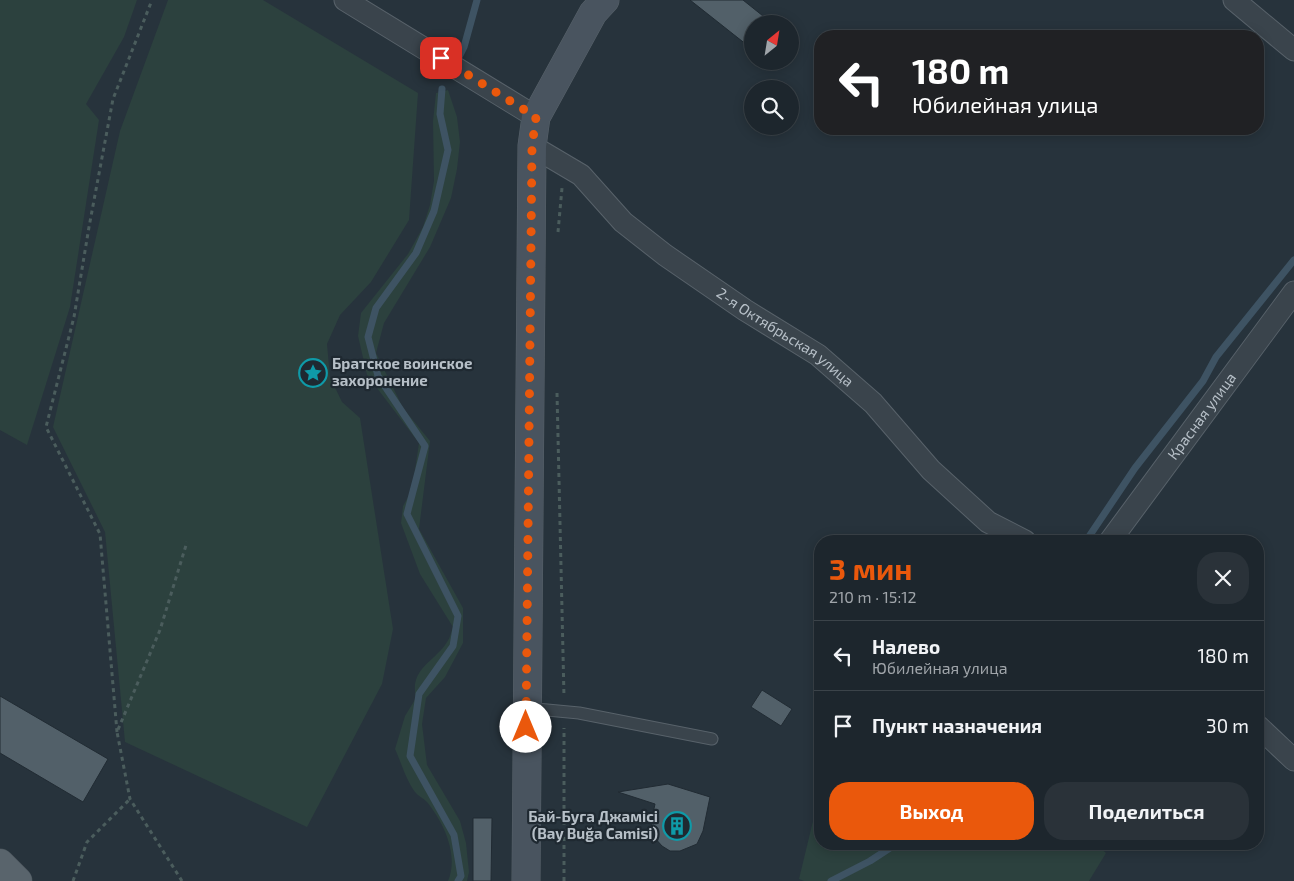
<!DOCTYPE html>
<html lang="ru">
<head>
<meta charset="utf-8">
<style>
	body { margin:0; font-family:"Exo 2",sans-serif; background:#2a3239; color:#f1f3f6; height:100vh; display:flex; flex-direction:column; font-size:19px; white-space:nowrap }
	* { box-sizing:border-box; margin:0 }
	p { font-size:16px; color:#a0a5aa }
	.icon { flex:none; width:28px; height:28px; fill:none; stroke:currentColor; stroke-width:2; stroke-linecap:round; stroke-linejoin:round }
	.map { position:relative; flex:1; overflow:hidden }
	.side { position:absolute; left:814px; top:535px; width:450px; height:315px; display:flex; flex-direction:column; background:#1d262d; border-radius:20px; box-shadow:0 2px 12px #0003,0 0 0 1px #3b4349 }
	.side>* { flex:none }
	.hud { position:absolute; left:814px; top:30px; width:450px; height:105px; border-radius:20px; box-shadow:0 2px 12px #0003,0 0 0 1px #3b4349; background:#202124; color:#fff; overflow:hidden }
	.needle { width:32px; rotate:30deg }
	.buttons { position:absolute; left:744px; top:15px; display:grid; gap:10px }
	.buttons a { display:grid; place-items:center; width:55px; height:55px; border-radius:50%; background:#1d262d; box-shadow:0 2px 12px #0003,0 0 0 1px #3b4349; font-size:25px }
	.pin { position:absolute; display:grid; place-items:center; width:42px; height:42px; color:#fff; margin:-21px; border-radius:10px; box-shadow:0 2px 8px #0006 }
	.me { position:absolute; width:55px; margin:-28px; rotate:0deg; stroke-linejoin:round; filter:drop-shadow(0 0 4px #0008) }
	.turn { display:flex; align-items:center; gap:18px; height:105px; padding:0 15px; font-size:22px }
	.turn .icon { width:65px; height:65px; stroke-width:2.5 }
	.turn b { display:block; font-size:35px; line-height:42px }
	.round { display:grid; place-items:center; flex:none; width:52px; height:52px; border-radius:20px; background:#2a3239 }
	.summary { display:flex; align-items:center; justify-content:space-between; height:85px; padding:0 15px }
	h1 { font-size:30px; font-weight:700; line-height:38px; color:#ea580c }
	.cta { display:flex; gap:10px; margin-top:auto; padding:10px 15px }
	.cta a { flex:1; height:58px; border-radius:20px; background:#ea580c; color:#fff; font-size:20px; font-weight:700; line-height:58px; text-align:center }
	.cta a+a { background:#2a3239; color:#f1f3f6 }
	ul { padding:0; list-style:none }
	li { display:flex; align-items:center; gap:15px; height:70px; padding:0 15px; border-top:1px solid #3b4349 }
	li div { flex:1 }
	li b { display:block; font-size:19px }
	li em { font-style:normal }
	.map>svg:first-child { display:block }
	.green { fill:#2c413e }
	.lines { fill:none; stroke-linecap:round; stroke-linejoin:round }
	.stream { stroke:#3e5363; stroke-width:7 }
	.building { fill:#526069; stroke:#212b33 }
	.lane-casing { stroke:#58626a; stroke-width:13 }
	.street-casing { stroke:#58626a; stroke-width:23 }
	.secondary-casing { stroke:#58626a; stroke-width:29 }
	.primary-casing { stroke:#465058; stroke-width:29 }
	.path { stroke:#4b5d5d; stroke-width:3; stroke-dasharray:4 4; stroke-linecap:butt }
	.lane { stroke:#3a444c; stroke-width:11 }
	.street { stroke:#3a444c; stroke-width:21 }
	.secondary { stroke:#49545f; stroke-width:28 }
	.primary { stroke:#59646c; stroke-width:28 }
	.route { stroke:#ea580c; stroke-width:9; stroke-dasharray:0 16.2 }
	.labels { text-anchor:middle; stroke-width:4.5; stroke-linejoin:round; paint-order:stroke }
	.street-label { font-size:15px; fill:#b6bfc7; stroke:#1f2931 }
	.poi-label { font-size:15px; font-weight:bold; fill:#b6bfc7; stroke:#1f2931; text-anchor:start }
</style>
</head>
<body>
<div class="map">
<svg width="1294" height="881" viewBox="0 0 1294 881">
	<rect width="100%" height="100%" fill="#27333c"/>
	<!-- green -->
	<g class="green">
		<path d="M 0,0 L 137,0 L 124,37 L 86,104 L 99,120 L 70,307 L 27,445 L 0,430 Z"/>
		<path d="M 168,0 L 263,0 L 418,93 L 409,220 L 371,282 L 340,315 L 327,344 L 330,377 L 342,402 L 360,418 L 393,629 L 382,684 L 307,827 L 125,742 L 105,532 L 53,427 L 120,131 Z"/>
		<path d="M 448,90 L 457,117 L 460,142 L 457,169 L 451,198 L 430,247 L 384,323 L 376,353 L 403,408 L 430,441 L 419,529 L 463,608 L 463,643 L 445,677 L 426,698 L 422,724 L 427,765 L 460,821 L 466,843 L 469,872 L 467,881 L 448,881 C 459,855 444,823 427,802 C 423,798 418,796 415,792 C 406,780 401,762 395,749 L 405,716 L 416,698 C 409,668 435,662 447,642 C 450,638 451,632 453,627 L 420,574 L 401,523 L 403,506 L 412,490 L 419,443 L 367,375 L 358,336 L 361,313 L 408,254 L 423,227 L 430,205 L 434,181 L 433,121 L 436,93 Z"/>
		<path d="M 820,792 L 820,844 L 1096,844 L 1106,853 L 1089,881 L 804,881 L 799,879 Z"/>
	</g>
	<g class="lines">
		<!-- stream -->
		<g class="stream">
			<path d="M 457,61 L 464,47 L 477,0"/>
			<path d="M 442,89 L 440,114 L 448,150 L 434,211 L 416,253 L 376,308 L 368,337 L 378,376 L 425,446 L 407,514 L 458,616 L 453,646 L 419,694 L 410,756 L 454,835 L 461,876 L 458,881"/>
			<path d="M 1086,541 L 1135,468 L 1203,381 L 1216,357 L 1294,260"/>
			<path d="M 831,881 L 870,861 L 896,844"/>
		</g>
	</g>
	<!-- building -->
	<g class="building">
		<path d="M 690,0 L 743,0 L 773,24 L 752,24 L 752,49 Z"/>
		<path d="M 762,690 L 792,709 L 781,726 L 751,707 Z"/>
		<path d="M 0,696 L 108,759 L 83,802 L 0,753 Z"/>
		<path d="M 668,784 L 710,797 L 703,831 L 697,844 L 680,851 L 670,851 L 662,846 L 654,837 L 651,823 L 655,804 L 618,792 Z"/>
		<path d="M 473,818 L 492,818 L 491,881 L 473,881 Z"/>
	</g>
	<g class="lines">
		<defs>
			<path id="lane" d="M 526,708 L 579,713 L 712,739"/>
			<g id="street">
				<path d="M 345,0 L 536,117"/>
				<path d="M 1234,0 L 1294,50"/>
				<path id="s1" d="M 532,146 L 581,175 L 623,222 L 665,255 L 745,310 L 818,355 L 873,403 L 931,470 L 988,522 L 1025,541"/>
				<path id="s2" d="M 1110,541 L 1294,292"/>
				<path d="M 1258,726 L 1294,760"/>
			</g>
			<path id="secondary" d="M 526,881 L 532,146 L 536,117 L 593,13 L 605,0"/>
			<path id="primary" d="M 0,863 L 18,881"/>
		</defs>
		<!-- lane casing -->
		<use href="#lane" class="lane-casing"/>
		<!-- street casing -->
		<use href="#street" class="street-casing"/>
		<!-- secondary casing -->
		<use href="#secondary" class="secondary-casing"/>
		<!-- primary casing -->
		<use href="#primary" class="primary-casing"/>
		<!-- path -->
		<g class="path">
			<path d="M 558,232 L 562,188"/>
			<path d="M 557,393 L 564,697"/>
			<path d="M 117,732 L 100,534 L 46,427 L 74,317 L 89,227 L 113,99 L 152,0"/>
			<path d="M 73,881 L 87,842 L 130,799"/>
			<path d="M 182,881 L 130,799 L 117,732 L 160,630 L 187,542"/>
			<path d="M 564,881 L 564,728"/>
		</g>
		<!-- lane -->
		<use href="#lane" class="lane"/>
		<!-- street -->
		<use href="#street" class="street"/>
		<!-- secondary -->
		<use href="#secondary" class="secondary"/>
		<!-- primary -->
		<use href="#primary" class="primary"/>
	</g>
	<g class="lines">
		<!-- route -->
		<path class="route" d="M 441,58 L 536,117 L 532,146 L 526,727"/>
	</g>
	<!-- icons -->
	<defs>
		<symbol id="sight-ring" viewBox="-11 -11 22 22"><circle r="9.5" fill="#1f2931" stroke="#0f9aa8" stroke-width="1.5"/><path d="M0-6L1.8-2.2L6-1.7L2.9 1.2L3.7 5.4L0 3.3L-3.7 5.4L-2.9 1.2L-6-1.7L-1.8-2.2Z" fill="#0f9aa8"/></symbol>
		<symbol id="building-ring" viewBox="-11 -11 22 22"><circle r="9.5" fill="#1f2931" stroke="#0f9aa8" stroke-width="1.5"/><path d="M-4-6H4V6H1V3H-1V6H-4ZM-2.5-4.3h1.7v1.8h-1.7ZM.8-4.3h1.7v1.8H.8ZM-2.5-1h1.7V.8h-1.7ZM.8-1h1.7V.8H.8Z" fill="#0f9aa8"/></symbol>
	</defs>
	<g fill-rule="evenodd">
		<use href="#sight-ring" x="297" y="357" width="32" height="32"/>
		<use href="#building-ring" x="661" y="810" width="32" height="32"/>
	</g>
	<g class="labels">
		<!-- street labels -->
		<g class="street-label">
			<text dy="5" stroke="none"><textPath href="#s1" startOffset="319">2-я Октябрьская улица</textPath></text>
			<text dy="5" stroke="none"><textPath href="#s2" startOffset="155">Красная улица</textPath></text>
		</g>
		<!-- poi labels -->
		<g class="poi-label">
			<text x="332" y="369">Братское воинское<tspan x="332" dy="17">захоронение</tspan></text>
			<text x="658" y="822" text-anchor="end">Бай-Буга Джамісі<tspan x="658" dy="17">(Bay Buğa Camisi)</tspan></text>
		</g>
	</g>
</svg>
<div class="buttons">
<a><svg class="needle" viewBox="-14 -14 28 28"><path d="M0-13l5 13h-10z" fill="#e53935"/><path d="M0 13l5-13h-10z" fill="#a0a5aa"/></svg></a>
<a><svg class="icon" aria-label="search" viewBox="0 0 24 24"><circle cx="10" cy="10" r="6"/><path d="M15 15l6 6"/></svg></a>
</div>
<div class="pin" style="left:441px;top:58px;background:#d93025"><svg class="icon" aria-label="arrive" viewBox="0 0 24 24"><path d="M6 21V4h12l-3 4 3 4H6"/></svg></div>
<svg class="me" style="left:526px;top:727px" viewBox="-20 -20 40 40"><circle r="19" fill="#fff"/><path d="M0-13L10 11 0 6-10 11z" fill="#ea580c"/></svg>
<div class="hud">
<div class="turn"><svg class="icon" aria-label="left" viewBox="0 0 24 24"><path d="M17 20v-9H6M10 6l-5 5 5 5"/></svg><div><b>180 m</b>Юбилейная улица</div></div>
</div>
<section class="side">
<div class="summary"><div><h1>3 мин</h1><p>210 m · 15:12</p></div><a class="round"><svg class="icon" aria-label="close" viewBox="0 0 24 24"><path d="M6 6l12 12M18 6L6 18"/></svg></a></div>
<ul>
<li><svg class="icon" aria-label="left" viewBox="0 0 24 24"><path d="M17 20v-9H6M10 6l-5 5 5 5"/></svg><div><b>Налево</b><p>Юбилейная улица</p></div><em>180 m</em></li>
<li><svg class="icon" aria-label="arrive" viewBox="0 0 24 24"><path d="M6 21V4h12l-3 4 3 4H6"/></svg><div><b>Пункт назначения</b></div><em>30 m</em></li>
</ul>
<div class="cta"><a>Выход</a><a>Поделиться</a></div>
</section>
</div>
</body>
</html>
